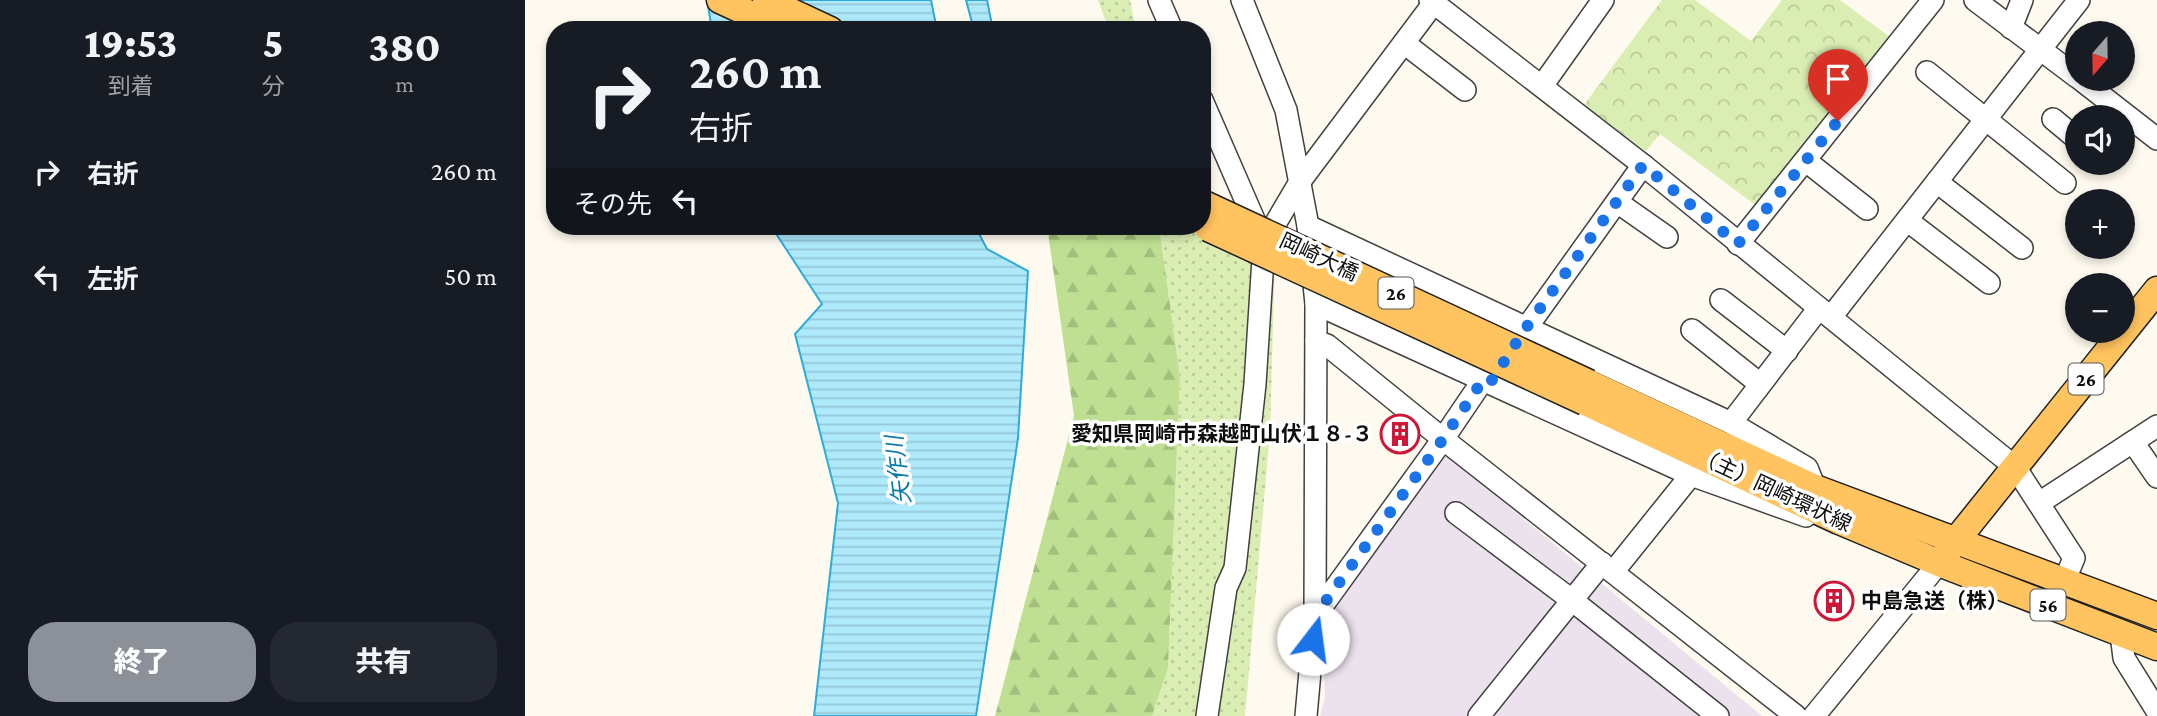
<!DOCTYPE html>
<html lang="ja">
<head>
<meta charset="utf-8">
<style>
	body { margin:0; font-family:"Crimson Pro","Noto Sans JP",serif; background:#242831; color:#f1f3f6; height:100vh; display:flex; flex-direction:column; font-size:26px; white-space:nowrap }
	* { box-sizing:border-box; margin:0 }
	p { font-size:23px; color:#9ea1a6 }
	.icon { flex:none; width:38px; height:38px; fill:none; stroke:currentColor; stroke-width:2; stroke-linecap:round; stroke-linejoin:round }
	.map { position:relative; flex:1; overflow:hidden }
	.side { display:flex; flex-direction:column; background:#171b24; width:525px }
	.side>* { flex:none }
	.top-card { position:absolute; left:21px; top:21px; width:665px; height:214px; border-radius:28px; box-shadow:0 4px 10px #0003; background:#171b24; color:#f1f3f6; overflow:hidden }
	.needle { width:46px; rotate:200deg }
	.controls { position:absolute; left:1540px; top:21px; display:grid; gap:14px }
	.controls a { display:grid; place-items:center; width:70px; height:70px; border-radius:50%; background:#171b24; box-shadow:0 4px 10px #0003; font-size:35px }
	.pin { position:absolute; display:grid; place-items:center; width:60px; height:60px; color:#fff; margin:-72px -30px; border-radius:50% 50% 50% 0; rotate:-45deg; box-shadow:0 0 7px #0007 }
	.pin .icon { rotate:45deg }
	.me { position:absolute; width:77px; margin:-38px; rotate:15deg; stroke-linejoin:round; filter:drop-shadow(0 0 5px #0008) }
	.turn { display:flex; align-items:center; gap:24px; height:147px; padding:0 28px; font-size:32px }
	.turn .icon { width:91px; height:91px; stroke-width:2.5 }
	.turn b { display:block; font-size:49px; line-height:60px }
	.then { display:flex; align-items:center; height:66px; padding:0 28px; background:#0003; gap:14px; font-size:26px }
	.eta { display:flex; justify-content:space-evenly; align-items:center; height:119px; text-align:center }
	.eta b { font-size:42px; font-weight:800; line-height:49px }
	.button { display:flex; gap:14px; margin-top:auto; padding:14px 28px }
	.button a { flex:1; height:80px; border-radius:28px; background:#8c9099; color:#fff; font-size:28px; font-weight:800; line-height:80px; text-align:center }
	.button a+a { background:#242831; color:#f1f3f6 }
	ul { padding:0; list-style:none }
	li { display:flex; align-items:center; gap:21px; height:105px; padding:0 28px }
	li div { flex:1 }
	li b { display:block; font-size:26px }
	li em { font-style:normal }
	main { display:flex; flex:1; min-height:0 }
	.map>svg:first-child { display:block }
	.industrial { fill:#ebe2ee }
	.grass { fill:url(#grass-dots) }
	.forest { fill:url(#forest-firs) }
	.park { fill:url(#park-crowns) }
	.water { fill:url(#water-rules); stroke:#2dacdb; stroke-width:2 }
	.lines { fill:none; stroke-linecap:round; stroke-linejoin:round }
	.minor-casing { stroke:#414141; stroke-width:24 }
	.major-casing { stroke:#1f1f1f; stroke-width:29 }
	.minor { stroke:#fff; stroke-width:21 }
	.major { stroke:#ffc35f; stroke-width:26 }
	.major-bridge-casing { stroke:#1f1f1f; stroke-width:29; stroke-linecap:butt }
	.major-bridge { stroke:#ffc35f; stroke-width:26 }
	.route { stroke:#1a73e8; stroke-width:12; stroke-dasharray:0 21.6 }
	.labels { text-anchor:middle; stroke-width:7; stroke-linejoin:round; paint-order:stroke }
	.shield { fill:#fff; stroke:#565656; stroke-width:2 }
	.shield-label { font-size:19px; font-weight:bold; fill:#0e0e0e }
	.street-label { font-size:21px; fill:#0e0e0e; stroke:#fff }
	.poi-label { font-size:21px; font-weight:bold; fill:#0e0e0e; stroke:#fff; text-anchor:end }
	.water-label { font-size:23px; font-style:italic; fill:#0a7bad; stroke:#fff }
</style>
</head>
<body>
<main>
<section class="side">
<div class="eta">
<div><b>19:53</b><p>到着</p></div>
<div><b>5</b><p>分</p></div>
<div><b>380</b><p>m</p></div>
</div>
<ul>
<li><svg class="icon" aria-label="right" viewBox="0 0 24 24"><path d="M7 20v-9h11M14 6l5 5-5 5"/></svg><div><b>右折</b></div><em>260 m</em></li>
<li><svg class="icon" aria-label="left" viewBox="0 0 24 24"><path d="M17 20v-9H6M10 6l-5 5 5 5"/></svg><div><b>左折</b></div><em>50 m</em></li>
</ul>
<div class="button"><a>終了</a><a>共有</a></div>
</section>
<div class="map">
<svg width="1632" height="716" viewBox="0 0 1632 716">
	<defs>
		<pattern id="grass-dots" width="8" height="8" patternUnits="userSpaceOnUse" patternTransform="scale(1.75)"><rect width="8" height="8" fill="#daeeb4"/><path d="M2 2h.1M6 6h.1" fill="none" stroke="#bacb9a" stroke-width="1.8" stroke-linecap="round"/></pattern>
		<pattern id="forest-firs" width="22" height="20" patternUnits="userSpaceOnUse" patternTransform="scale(1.75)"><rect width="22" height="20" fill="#bfe092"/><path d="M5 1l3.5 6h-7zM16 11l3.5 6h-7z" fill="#a3bf7d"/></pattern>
		<pattern id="park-crowns" width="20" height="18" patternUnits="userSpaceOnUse" patternTransform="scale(1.75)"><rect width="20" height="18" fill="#daeeb4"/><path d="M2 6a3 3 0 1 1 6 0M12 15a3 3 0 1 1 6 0" fill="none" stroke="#bacb9a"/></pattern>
		<pattern id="water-rules" width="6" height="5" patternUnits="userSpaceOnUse" patternTransform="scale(1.75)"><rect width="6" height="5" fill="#aee9fc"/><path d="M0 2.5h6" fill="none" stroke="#94c7d7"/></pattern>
	</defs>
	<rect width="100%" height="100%" fill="#fffaef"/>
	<!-- industrial -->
	<path class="industrial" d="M 919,453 L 1237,716 L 795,716 L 800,698 L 797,618 Z"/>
	<!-- grass -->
	<g class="grass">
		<path d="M 573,0 L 605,0 L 611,30 L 584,30 Z"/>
		<path d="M 634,226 L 677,226 L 750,254 L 745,432 L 720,716 L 627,716 L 643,668 L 655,377 Z"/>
	</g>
	<!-- forest -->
	<path class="forest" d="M 522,226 L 634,226 L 655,377 L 643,668 L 627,716 L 470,716 L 549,416 Z"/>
	<!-- park -->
	<path class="park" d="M 1137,0 L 1170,0 L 1226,41 L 1257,0 L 1315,0 L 1365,37 L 1237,210 L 1135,134 L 1121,151 L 1059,105 Z"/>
	<!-- water -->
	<g class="water">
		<path d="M 182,0 L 406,0 L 412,30 L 187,30 Z"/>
		<path d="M 441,0 L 462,0 L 468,30 L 449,30 Z"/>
		<path d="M 246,226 L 450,226 L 462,249 L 503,271 L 493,438 L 451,716 L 289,716 L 313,503 L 270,334 L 297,304 Z"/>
	</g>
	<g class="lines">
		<defs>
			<g id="minor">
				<path d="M 634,0 L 647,30"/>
				<path d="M 717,0 L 761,110 L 783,226 L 791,304 L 790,616 L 781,716"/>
				<path d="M 905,0 L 1118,165 L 1490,467 L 1549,558 L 1539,582"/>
				<path d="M 1450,0 L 1552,77"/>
				<path d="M 1486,28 L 1497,0"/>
				<path d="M 879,43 L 940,90"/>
				<path d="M 1402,72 L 1540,183"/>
				<path d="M 1555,79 L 1632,139"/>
				<path d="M 1017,86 L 1078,0"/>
				<path d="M 677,100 L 737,238"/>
				<path d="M 1528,119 L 1552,139"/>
				<path d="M 1281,161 L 1342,209"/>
				<path d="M 1412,182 L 1497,248"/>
				<path d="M 1092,202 L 1142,237"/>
				<path d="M 1383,221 L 1464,283"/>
				<path d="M 783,226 L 1206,423 L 1282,468 L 1290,488"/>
				<path d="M 1213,244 L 1408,0"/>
				<path d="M 1196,300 L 1262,351"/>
				<path d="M 791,304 L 1166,475 L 1281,516"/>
				<path d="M 1306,317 L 1554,0"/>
				<path d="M 1167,330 L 1235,384"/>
				<path d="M 995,337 L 1118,165"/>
				<path d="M 791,341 L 802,345 L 918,439 L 1271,716"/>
				<path d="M 1206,423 L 1294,308"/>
				<path d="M 1608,442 L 1632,477"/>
				<path d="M 1514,503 L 1632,426"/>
				<path d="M 931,513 L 1048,601 L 1193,716"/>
				<path d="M 1088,572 L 1166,475"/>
				<path d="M 790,616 L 918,439 L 958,380"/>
				<path d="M 1596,634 L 1599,658 L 1632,711"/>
				<path d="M 682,716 L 701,588 L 710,568 L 730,384 L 739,243 L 776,180 L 911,0"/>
				<path d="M 954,716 L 1077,563"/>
				<path d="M 1289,716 L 1414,563"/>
			</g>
			<g id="major">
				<path d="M 195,0 L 259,30"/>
				<path d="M 241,0 L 305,30"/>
				<path d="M 1064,383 L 1290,488 L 1632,616"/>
				<path d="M 1060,402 L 1314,521 L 1414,563 L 1632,647"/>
				<path d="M 1421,553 L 1632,290"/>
			</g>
		</defs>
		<!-- minor casing -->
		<use href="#minor" class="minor-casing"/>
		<!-- major casing -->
		<use href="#major" class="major-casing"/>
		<!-- minor -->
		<use href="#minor" class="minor"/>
		<!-- major -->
		<use href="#major" class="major"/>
		<defs>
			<g id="major-bridge">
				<path d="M 677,203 L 1064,383"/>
				<path d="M 683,228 L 1060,402"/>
			</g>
		</defs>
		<!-- major-bridge casing -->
		<use href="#major-bridge" class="major-bridge-casing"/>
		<!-- major-bridge -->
		<use href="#major-bridge" class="major-bridge"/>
	</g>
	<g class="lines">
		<!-- route -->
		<path class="route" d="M 788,639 L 790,616 L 918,439 L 958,380 L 965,383 L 1001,328 L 1118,165 L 1213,244 L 1313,121"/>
	</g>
	<!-- icons -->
	<defs>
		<symbol id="building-ring" viewBox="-11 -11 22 22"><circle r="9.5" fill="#fff" stroke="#cd1738" stroke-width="1.5"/><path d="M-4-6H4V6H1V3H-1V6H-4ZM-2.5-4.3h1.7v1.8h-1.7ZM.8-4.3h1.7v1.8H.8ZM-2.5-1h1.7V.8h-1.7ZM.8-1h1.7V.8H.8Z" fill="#cd1738"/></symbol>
	</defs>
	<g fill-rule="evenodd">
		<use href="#building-ring" x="853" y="412" width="44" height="44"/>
		<use href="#building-ring" x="1287" y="579" width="44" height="44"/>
	</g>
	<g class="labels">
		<!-- shield labels -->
		<g class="shield">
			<rect x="853.5" y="277.5" width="35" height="31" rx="5"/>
			<rect x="1543.5" y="363.5" width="35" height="31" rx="5"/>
			<rect x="1505.5" y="589.5" width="35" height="31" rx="5"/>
		</g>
		<g class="shield-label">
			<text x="871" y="300">26</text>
			<text x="1561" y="386">26</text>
			<text x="1523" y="612">56</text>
		</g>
		<!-- street labels -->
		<g class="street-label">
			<text transform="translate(794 257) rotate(25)" y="7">岡崎大橋</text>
			<text transform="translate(1249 490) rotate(25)" y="7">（主）岡崎環状線</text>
		</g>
		<!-- poi labels -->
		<g class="poi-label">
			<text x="848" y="441">愛知県岡崎市森越町山伏１８‐３</text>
			<text x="1336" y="608" text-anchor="start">中島急送（株）</text>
		</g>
		<!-- water labels -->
		<g class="water-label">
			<text transform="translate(373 470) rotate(-97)" y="8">矢作川</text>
		</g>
	</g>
</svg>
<div class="controls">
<a><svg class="needle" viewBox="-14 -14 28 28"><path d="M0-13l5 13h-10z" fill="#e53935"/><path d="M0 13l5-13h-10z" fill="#9ea1a6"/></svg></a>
<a><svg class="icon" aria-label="sound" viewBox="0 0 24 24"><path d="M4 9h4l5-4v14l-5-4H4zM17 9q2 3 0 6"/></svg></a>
<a>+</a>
<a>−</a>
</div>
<div class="pin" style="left:1313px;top:121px;background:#d93025"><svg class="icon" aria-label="arrive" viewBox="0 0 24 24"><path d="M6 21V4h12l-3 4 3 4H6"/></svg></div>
<svg class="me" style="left:788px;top:639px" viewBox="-20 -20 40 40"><circle r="19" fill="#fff"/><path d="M0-13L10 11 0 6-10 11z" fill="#1a73e8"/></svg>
<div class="top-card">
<div class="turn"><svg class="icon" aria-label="right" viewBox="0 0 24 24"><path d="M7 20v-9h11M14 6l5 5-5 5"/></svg><div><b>260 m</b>右折</div></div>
<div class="then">その先<svg class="icon" aria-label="left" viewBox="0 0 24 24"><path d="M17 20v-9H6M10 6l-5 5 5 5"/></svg></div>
</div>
</div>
</main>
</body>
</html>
